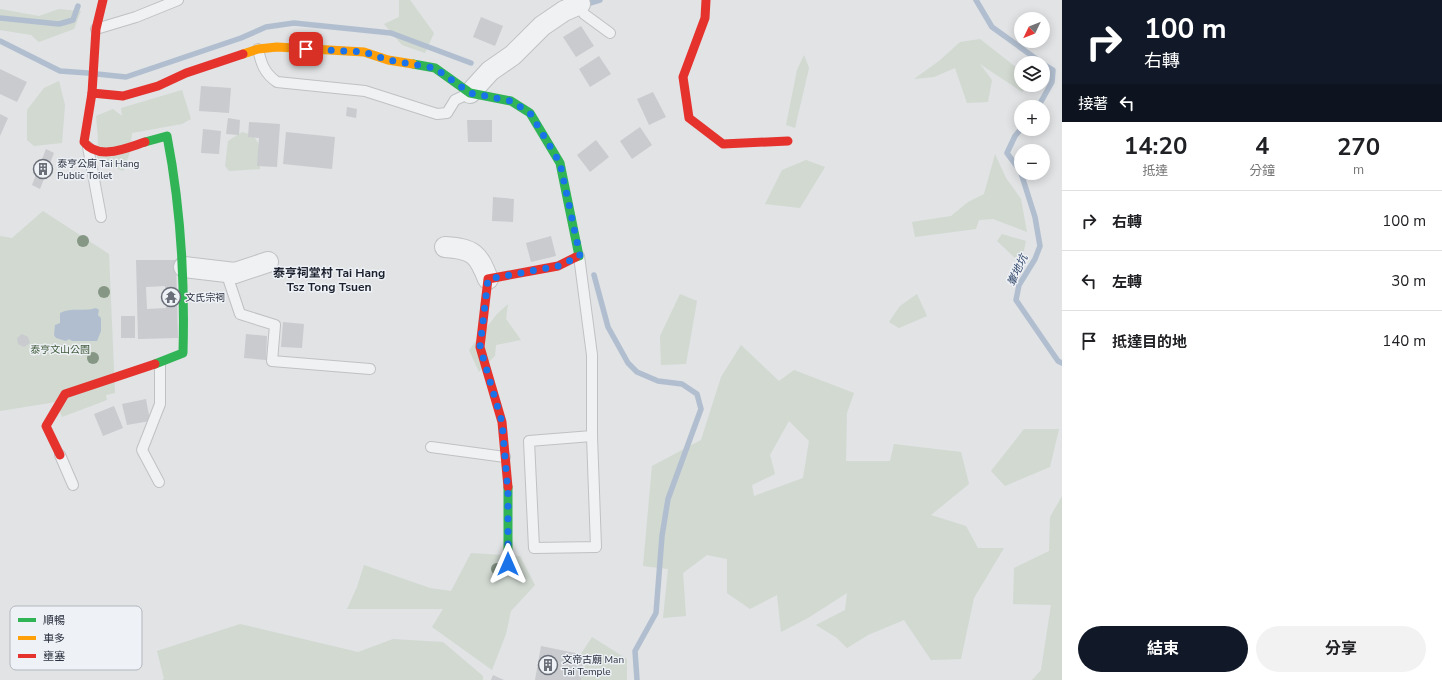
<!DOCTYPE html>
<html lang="zh-TW">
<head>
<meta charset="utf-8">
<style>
	body { margin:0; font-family:"Nunito Sans","Noto Sans TC",sans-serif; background:#f2f2f2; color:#202124; height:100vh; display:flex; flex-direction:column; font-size:15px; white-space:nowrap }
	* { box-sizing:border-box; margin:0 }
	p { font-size:13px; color:#757577 }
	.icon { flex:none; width:22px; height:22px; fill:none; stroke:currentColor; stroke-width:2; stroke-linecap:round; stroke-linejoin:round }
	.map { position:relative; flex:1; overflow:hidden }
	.drawer { display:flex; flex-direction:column; background:#fff; width:380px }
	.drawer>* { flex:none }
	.top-card { background:#111827; color:#fff; overflow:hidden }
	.needle { width:26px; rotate:227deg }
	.buttons { position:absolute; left:1014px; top:12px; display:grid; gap:8px }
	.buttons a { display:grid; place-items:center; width:36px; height:36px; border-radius:50%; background:#fff; box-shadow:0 2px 10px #0003; font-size:20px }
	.pin { position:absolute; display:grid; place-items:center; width:34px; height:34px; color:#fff; margin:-17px; border-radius:8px; box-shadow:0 2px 6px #0006 }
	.me { position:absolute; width:44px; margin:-22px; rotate:0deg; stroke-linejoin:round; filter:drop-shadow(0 0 3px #0008) }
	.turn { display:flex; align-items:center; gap:14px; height:84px; padding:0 16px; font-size:18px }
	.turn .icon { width:52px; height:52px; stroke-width:2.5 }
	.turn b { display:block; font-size:28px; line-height:34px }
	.then { display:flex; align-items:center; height:38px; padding:0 16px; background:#0003; gap:8px; font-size:15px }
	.eta { display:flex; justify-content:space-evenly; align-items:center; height:68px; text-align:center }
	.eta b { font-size:24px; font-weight:700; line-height:28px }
	.primary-button { display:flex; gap:8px; margin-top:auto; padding:8px 16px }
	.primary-button a { flex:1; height:46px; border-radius:24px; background:#111827; color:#fff; font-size:16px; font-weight:700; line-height:46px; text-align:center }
	.primary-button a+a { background:#f2f2f2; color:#202124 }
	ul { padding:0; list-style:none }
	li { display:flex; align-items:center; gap:12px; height:60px; padding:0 16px; border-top:1px solid #e0e0e0 }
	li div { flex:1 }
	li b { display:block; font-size:15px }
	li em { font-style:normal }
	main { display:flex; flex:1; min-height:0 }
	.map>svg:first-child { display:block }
	.green { fill:#d1d9d1; fill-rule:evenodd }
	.water { fill:#b1becf }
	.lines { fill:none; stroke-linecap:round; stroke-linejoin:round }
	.stream { stroke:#b1becf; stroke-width:5.5 }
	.building { fill:#c9cbce; fill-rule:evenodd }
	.lane-casing { stroke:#bfc1c3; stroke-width:12 }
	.street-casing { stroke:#bfc1c3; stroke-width:22 }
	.lane { stroke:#f0f1f3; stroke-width:10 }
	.street { stroke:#f0f1f3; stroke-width:20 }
	.fast { stroke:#30b455; stroke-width:9 }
	.slow { stroke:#ff9f0a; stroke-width:9 }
	.jam { stroke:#e5322d; stroke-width:9 }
	.tree { fill:#869785 }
	.route { stroke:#1a73e8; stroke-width:7; stroke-dasharray:0 12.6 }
	.labels { text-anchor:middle; stroke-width:3; stroke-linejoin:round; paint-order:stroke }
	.poi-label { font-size:10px; fill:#292f3e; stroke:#eef1f5; text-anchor:start }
	.park-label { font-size:10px; fill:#3c5837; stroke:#eef1f5 }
	.water-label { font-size:11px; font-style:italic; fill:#364c6f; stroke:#eef1f5 }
	.quarter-label { font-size:12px; font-weight:bold; fill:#1b212e; stroke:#eef1f5 }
	.key { fill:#eef1f5; stroke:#b3b7be; stroke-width:1 }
	.key-label { font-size:11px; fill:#292f3e }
</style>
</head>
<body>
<main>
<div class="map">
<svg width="1062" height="680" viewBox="0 0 1062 680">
	<rect width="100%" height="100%" fill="#e1e3e5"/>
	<!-- green -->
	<g class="green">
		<path d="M 399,0 L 410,0 L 434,33 L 425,53 L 402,45 L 384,24 L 399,17 Z"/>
		<path d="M 0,9 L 39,16 L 59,9 L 81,11 L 74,29 L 39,42 L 31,35 L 0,30 Z"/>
		<path d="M 980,39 L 1021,71 L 1021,85 L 1029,85 L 1022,92 L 980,64 L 992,80 L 988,102 L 967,103 L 955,68 L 934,77 L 914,79 L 939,61 L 960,42 Z"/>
		<path d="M 804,55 L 809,68 L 795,128 L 786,125 L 797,70 Z"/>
		<path d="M 59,81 L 65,105 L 62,143 L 34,146 L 27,140 L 27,110 L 44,88 Z"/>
		<path d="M 182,90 L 191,119 L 182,124 L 132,133 L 130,152 L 123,171 L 97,161 L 98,138 L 96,116 L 113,109 L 122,116 L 121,108 Z"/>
		<path d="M 242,132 L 253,135 L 260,146 L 260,169 L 229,171 L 225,166 L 228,141 Z"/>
		<path d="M 995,154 L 1006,178 L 1021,199 L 1027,232 L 993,219 L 979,220 L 976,229 L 915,237 L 912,222 L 951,216 L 968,202 L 984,194 Z"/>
		<path d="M 806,160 L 825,167 L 800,208 L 765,204 L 782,170 Z"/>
		<path d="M 43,211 L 109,254 L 115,393 L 106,395 L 107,400 L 62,417 L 56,402 L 0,411 L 0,236 L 12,238 Z"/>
		<path d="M 1002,234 L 1026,241 L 1023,255 L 1015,258 L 997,241 Z"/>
		<path d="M 680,294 L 697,301 L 686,364 L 661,365 L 660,336 Z"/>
		<path d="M 917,294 L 927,316 L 899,328 L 889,322 L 900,306 Z"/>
		<path d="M 508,304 L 506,319 L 521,340 L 496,345 L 495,356 L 479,372 L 469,350 L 497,314 Z"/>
		<path d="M 741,345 L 779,381 L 794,370 L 854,393 L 847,413 L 846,461 L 890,461 L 894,444 L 961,452 L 969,484 L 931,515 L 966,526 L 978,548 L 1004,548 L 974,598 L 961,659 L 931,660 L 904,620 L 868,635 L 847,648 L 837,638 L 816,625 L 845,610 L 847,593 L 808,618 L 781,632 L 777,595 L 750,609 L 727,593 L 727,559 L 707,555 L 683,573 L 686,616 L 663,618 L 668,569 L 643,566 L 652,466 L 701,440 L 721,377 ZM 789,421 L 809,441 L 803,478 L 754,496 L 752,485 L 775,474 L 770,455 Z"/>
		<path d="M 1024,429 L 1059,429 L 1050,467 L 1005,486 L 991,471 Z"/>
		<path d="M 1062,496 L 1062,680 L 1032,680 L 1041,670 L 1051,605 L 1013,604 L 1014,568 L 1049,551 L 1050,517 Z"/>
		<path d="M 471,553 L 520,556 L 535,585 L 511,611 L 506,634 L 492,670 L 432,627 L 443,609 L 347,609 L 357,587 L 364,565 L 430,588 L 451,591 Z"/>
		<path d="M 240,624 L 358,652 L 393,639 L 443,642 L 483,676 L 483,680 L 162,680 L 164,679 L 157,651 Z"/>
		<path d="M 592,637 L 627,659 L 627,680 L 579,680 L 570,671 Z"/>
	</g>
	<!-- water -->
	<path class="water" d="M 96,308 L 99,310 L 98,315 L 101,318 L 101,331 L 97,341 L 72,341 L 69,339 L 66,341 L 56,338 L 54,335 L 55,325 L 60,323 L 60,313 C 71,307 84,312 96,308 Z"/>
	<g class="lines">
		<!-- stream -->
		<g class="stream">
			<path d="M 976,0 L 992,27 L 1042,63"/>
			<path d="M 590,3 L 600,0"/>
			<path d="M 0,18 L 59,24 L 73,20 L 78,6"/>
			<path d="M 0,41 L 60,71 L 88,73"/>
			<path d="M 97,74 L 126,77 L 241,38 L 266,27 L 294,23 L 391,33 L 471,63"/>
			<path d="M 1038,107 L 1052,82 L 1053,70 L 1043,64"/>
			<path d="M 1021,129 L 1015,136 L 1007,153 L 1021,172"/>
			<path d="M 1021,173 L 1035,217 L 1040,246 L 1035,259 L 1019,285 L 1016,300 L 1058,361 L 1062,363"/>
			<path d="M 594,275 L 608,327 L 628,363 L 637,372 L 658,381 L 682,384 L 697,394 L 701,409 L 668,499 L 662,536 L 656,613 L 635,651 L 637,680"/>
		</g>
	</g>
	<!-- building -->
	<g class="building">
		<path d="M 481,17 L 503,26 L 495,46 L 473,37 Z"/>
		<path d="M 581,26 L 594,46 L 576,57 L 563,37 Z"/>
		<path d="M 599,56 L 611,74 L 590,87 L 579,69 Z"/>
		<path d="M 0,69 L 27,82 L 17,102 L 0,94 Z"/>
		<path d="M 201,86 L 231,88 L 229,113 L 199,111 Z"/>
		<path d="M 653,92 L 666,117 L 649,125 L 637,99 Z"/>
		<path d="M 347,107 L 357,109 L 356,118 L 346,116 Z"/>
		<path d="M 0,114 L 8,118 L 0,136 Z"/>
		<path d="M 228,118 L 240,120 L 239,135 L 226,134 Z"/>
		<path d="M 467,120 L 492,120 L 492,142 L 468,142 Z"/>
		<path d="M 249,122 L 280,124 L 277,167 L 257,166 L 259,138 L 248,137 Z"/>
		<path d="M 640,127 L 652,145 L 632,159 L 620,141 Z"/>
		<path d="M 203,129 L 221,131 L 219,154 L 201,153 Z"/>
		<path d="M 286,132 L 335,137 L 332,169 L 283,164 Z"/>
		<path d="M 596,140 L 609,157 L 590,172 L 577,155 Z"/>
		<path d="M 46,149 L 54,153 L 40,189 L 32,185 Z"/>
		<path d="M 493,197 L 514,199 L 513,222 L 492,221 Z"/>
		<path d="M 551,236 L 556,256 L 531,262 L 526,243 Z"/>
		<path d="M 136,260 L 176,260 L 178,338 L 138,339 ZM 165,286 L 166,308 L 147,309 L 146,287 Z"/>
		<rect x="121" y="316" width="14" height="22"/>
		<path d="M 283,322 L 304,324 L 302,348 L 281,347 Z"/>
		<path d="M 22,334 L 28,337 L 30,343 L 24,347 L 18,344 L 17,338 Z"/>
		<path d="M 246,334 L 267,336 L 266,360 L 244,358 Z"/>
		<path d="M 146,399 L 150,421 L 127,425 L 122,404 Z"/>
		<path d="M 114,406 L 123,428 L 103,436 L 94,414 Z"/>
		<path d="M 541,646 L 585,655 L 581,680 L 535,680 Z"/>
		<path d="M 493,675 L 504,680 L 491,680 Z"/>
	</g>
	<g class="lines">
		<defs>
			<g id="lane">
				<path d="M 580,4 L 584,14 L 610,33"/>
				<path d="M 96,29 L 136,17 L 178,0"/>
				<path d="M 258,49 C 261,63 264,73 277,82 L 365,91 L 437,114 L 447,113 L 455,100 L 470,93"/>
				<path d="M 88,147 L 101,217"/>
				<path d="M 579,256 L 592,355 L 592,436 L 596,547 L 534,548 L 529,441 L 592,436"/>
				<path d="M 226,272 L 240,314 L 275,325 L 272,361 L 370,369"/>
				<path d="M 431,447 L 505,457"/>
				<path d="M 60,455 L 73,485"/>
				<path d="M 159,482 L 142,450 L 160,404 L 160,364"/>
			</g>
			<g id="street">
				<path d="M 470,93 L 490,71 L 513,55 L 542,26 L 564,11 L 580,4"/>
				<path d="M 445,247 C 474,249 478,254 488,279"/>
				<path d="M 184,267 L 235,273 L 268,262"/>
			</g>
		</defs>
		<!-- lane casing -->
		<use href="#lane" class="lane-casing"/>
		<!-- street casing -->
		<use href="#street" class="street-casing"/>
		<!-- lane -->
		<use href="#lane" class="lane"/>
		<!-- street -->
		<use href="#street" class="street"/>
		<!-- fast -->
		<g class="fast">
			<path d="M 413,64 L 435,68 L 470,93 L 511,101 L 530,113 L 560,163 L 579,256 L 576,257"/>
			<path d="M 145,142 L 167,136 C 181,208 185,280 183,353 L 155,364"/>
			<path d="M 508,487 L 508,564"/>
		</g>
		<!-- slow -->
		<path class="slow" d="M 243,54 L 258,49 L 277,47 L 364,52 L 388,60 L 413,64"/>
		<!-- jam -->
		<g class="jam">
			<path d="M 103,0 L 96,29 L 92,93 L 123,96 L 158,86 L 186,73 L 243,54"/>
			<path d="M 706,0 L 705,18 L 683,77 L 689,118 L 723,144 L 788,141"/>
			<path d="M 92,93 L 84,142 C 99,161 126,148 145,142"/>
			<path d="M 60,455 L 46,426 L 65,394 L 155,364"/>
			<path d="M 508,487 L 502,422 L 480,347 L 488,279 L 558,266 L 576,257"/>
		</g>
	</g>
	<!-- trees -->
	<g class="tree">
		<circle cx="83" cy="241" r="6"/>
		<circle cx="104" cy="292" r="6"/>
		<circle cx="93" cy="358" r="6"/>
		<circle cx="497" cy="569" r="6"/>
	</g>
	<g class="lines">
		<!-- route -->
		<path class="route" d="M 306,49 L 364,52 L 388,60 L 435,68 L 470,93 L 511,101 L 530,113 L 560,163 L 580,256 L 558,266 L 488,279 L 480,347 L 502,422 L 508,493 L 508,564"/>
	</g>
	<!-- icons -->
	<defs>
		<symbol id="building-ring" viewBox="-11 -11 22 22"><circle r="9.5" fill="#eef1f5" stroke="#696e78" stroke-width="1.5"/><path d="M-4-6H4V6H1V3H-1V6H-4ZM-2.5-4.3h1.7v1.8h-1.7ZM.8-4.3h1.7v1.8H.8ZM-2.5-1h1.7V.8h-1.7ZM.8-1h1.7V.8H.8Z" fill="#696e78"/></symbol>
		<symbol id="temple-ring" viewBox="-11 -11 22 22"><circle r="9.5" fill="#eef1f5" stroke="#696e78" stroke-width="1.5"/><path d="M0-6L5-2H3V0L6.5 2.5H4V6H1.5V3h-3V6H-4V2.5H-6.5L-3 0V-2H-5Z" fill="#696e78"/></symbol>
	</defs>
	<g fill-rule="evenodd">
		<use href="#building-ring" x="32" y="158" width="22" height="22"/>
		<use href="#temple-ring" x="160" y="286" width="22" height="22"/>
		<use href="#building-ring" x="537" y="654" width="22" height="22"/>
	</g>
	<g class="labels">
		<!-- poi labels -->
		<g class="poi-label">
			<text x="57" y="167">泰亨公廁 Tai Hang<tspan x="57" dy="12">Public Toilet</tspan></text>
			<text x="185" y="301">文氏宗祠</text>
			<text x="562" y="663">文帝古廟 Man<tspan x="562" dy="12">Tai Temple</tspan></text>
		</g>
		<!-- park labels -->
		<g class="park-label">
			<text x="60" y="353">泰亨文山公園</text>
		</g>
		<!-- water labels -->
		<g class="water-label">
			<text transform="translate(1017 270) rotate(-65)" y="4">輋地坑</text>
		</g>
		<!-- quarter labels -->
		<g class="quarter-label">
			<text x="329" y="277">泰亨祠堂村 Tai Hang<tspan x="329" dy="14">Tsz Tong Tsuen</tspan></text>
		</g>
	</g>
	<!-- legend -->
	<rect x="10" y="606" width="132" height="64" rx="6" class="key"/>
	<rect x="18" y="618" width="18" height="4" fill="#30b455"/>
	<rect x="18" y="636" width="18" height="4" fill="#ff9f0a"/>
	<rect x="18" y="654" width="18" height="4" fill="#e5322d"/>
	<g class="key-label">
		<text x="43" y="624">順暢</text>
		<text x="43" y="642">車多</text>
		<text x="43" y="660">壅塞</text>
	</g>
</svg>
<div class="buttons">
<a><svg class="needle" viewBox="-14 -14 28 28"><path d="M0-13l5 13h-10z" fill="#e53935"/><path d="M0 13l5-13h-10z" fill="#757577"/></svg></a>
<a><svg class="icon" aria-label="layers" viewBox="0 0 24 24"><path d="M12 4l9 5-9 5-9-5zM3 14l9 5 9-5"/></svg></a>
<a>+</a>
<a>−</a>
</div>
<div class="pin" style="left:306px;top:49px;background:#d93025"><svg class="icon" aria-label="arrive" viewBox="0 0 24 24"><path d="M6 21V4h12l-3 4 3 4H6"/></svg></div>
<svg class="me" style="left:508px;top:564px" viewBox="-20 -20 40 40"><path d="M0-17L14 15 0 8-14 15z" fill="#1a73e8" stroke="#fff" stroke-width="4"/></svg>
</div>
<section class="drawer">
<div class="top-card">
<div class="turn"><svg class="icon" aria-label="right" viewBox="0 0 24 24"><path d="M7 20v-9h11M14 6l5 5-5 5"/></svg><div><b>100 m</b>右轉</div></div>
<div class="then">接著<svg class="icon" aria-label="left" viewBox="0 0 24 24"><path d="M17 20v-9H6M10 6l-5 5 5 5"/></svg></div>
</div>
<div class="eta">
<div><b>14:20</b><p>抵達</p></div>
<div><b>4</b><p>分鐘</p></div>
<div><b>270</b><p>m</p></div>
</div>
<ul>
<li><svg class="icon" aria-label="right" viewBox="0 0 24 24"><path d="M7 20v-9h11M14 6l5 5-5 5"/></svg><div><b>右轉</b></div><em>100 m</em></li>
<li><svg class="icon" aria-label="left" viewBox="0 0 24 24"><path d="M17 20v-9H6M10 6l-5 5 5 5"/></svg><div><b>左轉</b></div><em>30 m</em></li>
<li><svg class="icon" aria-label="arrive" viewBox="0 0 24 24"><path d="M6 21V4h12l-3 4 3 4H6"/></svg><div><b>抵達目的地</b></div><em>140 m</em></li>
</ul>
<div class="primary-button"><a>結束</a><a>分享</a></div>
</section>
</main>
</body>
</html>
